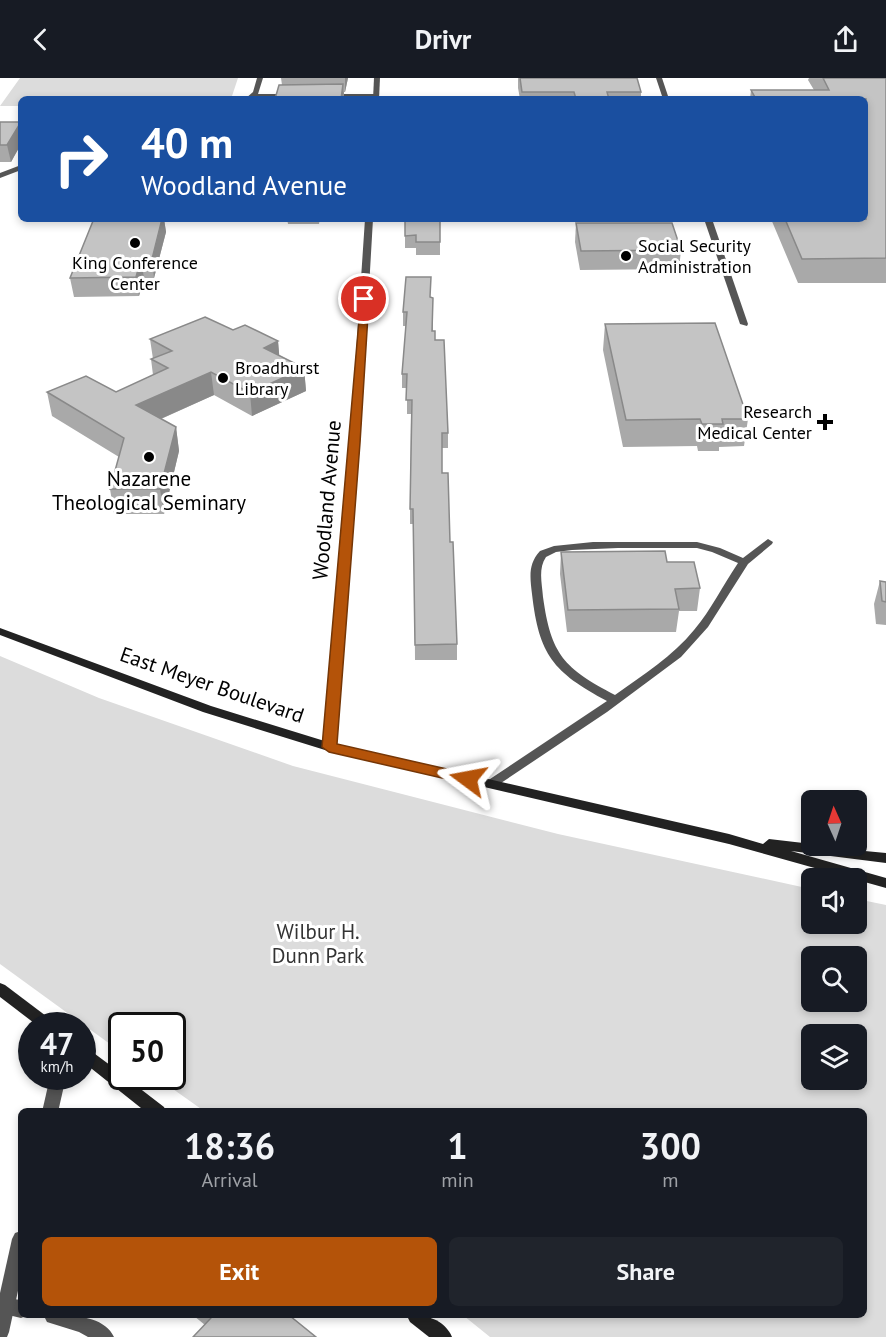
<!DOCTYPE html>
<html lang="en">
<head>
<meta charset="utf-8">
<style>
	body { margin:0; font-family:"PT Sans",sans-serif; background:#20242c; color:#f1f3f6; height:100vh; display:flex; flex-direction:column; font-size:22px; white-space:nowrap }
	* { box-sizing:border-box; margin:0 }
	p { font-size:20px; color:#9ea1a6 }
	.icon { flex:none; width:33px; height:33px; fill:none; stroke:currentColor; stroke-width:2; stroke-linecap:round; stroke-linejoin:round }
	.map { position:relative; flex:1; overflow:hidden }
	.panel { position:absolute; left:18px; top:1030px; width:849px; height:210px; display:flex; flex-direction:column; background:#171b24; border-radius:9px; box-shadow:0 3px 9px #0003 }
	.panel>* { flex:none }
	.guide { position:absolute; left:18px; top:18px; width:850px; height:126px; border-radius:9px; box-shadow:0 3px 9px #0003; background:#1a4fa0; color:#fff; overflow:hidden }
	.needle { width:39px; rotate:357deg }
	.tools { position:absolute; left:801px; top:712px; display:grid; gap:12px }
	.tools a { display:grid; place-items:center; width:66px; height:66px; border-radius:9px; background:#171b24; box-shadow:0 3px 9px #0003; font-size:30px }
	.speed { position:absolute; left:18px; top:934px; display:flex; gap:12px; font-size:30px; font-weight:700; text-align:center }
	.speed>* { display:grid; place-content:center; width:78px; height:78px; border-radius:50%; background:#171b24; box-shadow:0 3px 9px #0003; line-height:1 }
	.speed small { font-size:15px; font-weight:400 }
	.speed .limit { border:3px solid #111; border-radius:9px; background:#fff; color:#111 }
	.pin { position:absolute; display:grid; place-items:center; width:51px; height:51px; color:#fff; margin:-26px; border:3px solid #fff; border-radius:50%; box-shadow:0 2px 6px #0007 }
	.me { position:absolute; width:66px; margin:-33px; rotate:283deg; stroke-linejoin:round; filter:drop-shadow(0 0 4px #0008) }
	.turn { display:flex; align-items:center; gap:21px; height:126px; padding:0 24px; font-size:27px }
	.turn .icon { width:78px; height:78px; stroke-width:2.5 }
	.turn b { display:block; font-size:42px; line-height:51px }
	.eta { display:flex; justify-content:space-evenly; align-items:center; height:102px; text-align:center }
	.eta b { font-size:36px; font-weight:600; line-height:42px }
	.button { display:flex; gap:12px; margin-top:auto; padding:12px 24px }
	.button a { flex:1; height:69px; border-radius:9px; background:#b45309; color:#fff; font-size:24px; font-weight:600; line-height:69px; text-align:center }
	.button a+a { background:#20242c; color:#f1f3f6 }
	header { display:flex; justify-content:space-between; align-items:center; height:78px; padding:0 24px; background:#171b24; font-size:27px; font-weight:600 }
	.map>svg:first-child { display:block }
	.green { fill:#dcdcdc; fill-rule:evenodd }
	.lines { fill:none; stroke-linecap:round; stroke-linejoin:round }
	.service { fill:#555; fill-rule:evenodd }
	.minor { fill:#555; fill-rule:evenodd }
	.secondary { fill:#222; fill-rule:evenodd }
	.wall { fill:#a9a9a9 }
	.shaded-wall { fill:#898989 }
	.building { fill:#c4c4c4; stroke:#898989; stroke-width:1.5 }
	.route { fill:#b45309; stroke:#753606; stroke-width:1.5 }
	.poi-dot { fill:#000; stroke:#fff; stroke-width:2 }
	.labels { text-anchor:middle; stroke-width:6; stroke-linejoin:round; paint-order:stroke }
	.far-poi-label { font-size:18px; fill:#000; stroke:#fff; text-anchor:start }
	.poi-label { font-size:21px; fill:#000; stroke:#fff }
	.street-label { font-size:21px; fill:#000; stroke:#fff }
	.park-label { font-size:21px; fill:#333; stroke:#fff }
</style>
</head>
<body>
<header><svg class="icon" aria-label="back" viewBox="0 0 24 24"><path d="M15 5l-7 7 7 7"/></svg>Drivr<svg class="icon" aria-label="share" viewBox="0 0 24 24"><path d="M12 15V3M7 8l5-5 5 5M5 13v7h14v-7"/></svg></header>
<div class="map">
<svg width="886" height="1259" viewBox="0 0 886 1259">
	<rect width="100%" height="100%" fill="#fff"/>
	<!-- green -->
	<g class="green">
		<path d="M 20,0 L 238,0 L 231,21 L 21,21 L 21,28 L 0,28 Z"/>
		<path d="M 0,578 L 99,620 L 293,688 L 558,756 L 811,811 L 812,846 L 856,846 L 857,821 L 886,827 L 886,1259 L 490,1259 L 464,1238 L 864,1238 L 864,1034 L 204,1033 L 156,999 L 172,999 L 172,948 L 122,948 L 121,974 L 0,886 ZM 812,879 L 856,879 L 856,924 L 812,924 ZM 812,957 L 856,957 L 856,1002 L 812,1002 Z"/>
	</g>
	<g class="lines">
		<!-- service -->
		<g class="service">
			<path d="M 257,0 L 263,0 L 258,16 L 291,16 L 294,18 L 291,20 L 245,21 L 253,14 Z"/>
			<path d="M 376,16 L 378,17 L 378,19 L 330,20 L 327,18 L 330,16 Z"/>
			<path d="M 21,87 L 21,92 L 0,100 L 0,95 Z"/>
			<path d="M 768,461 L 773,464 L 772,466 L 748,486 L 708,549 L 681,579 L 607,634 L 495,709 L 487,709 L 485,706 L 487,703 L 607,623 C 553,594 539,577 532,516 C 530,499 528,486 540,473 L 554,468 L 593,464 L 697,464 L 720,470 L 743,480 ZM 618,470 L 697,470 L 712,474 L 738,485 C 723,507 711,532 694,552 C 673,578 643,597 615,617 C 564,590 551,577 543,519 C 542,505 538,491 546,479 L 556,474 L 572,472 Z"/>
			<path d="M 6,1220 L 21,1222 L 21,1238 L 26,1238 L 21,1240 L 0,1235 L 0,1223 Z"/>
			<path d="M 44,1238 C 65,1236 104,1236 114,1259 L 88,1259 L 79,1254 L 47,1244 Z"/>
		</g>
		<!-- minor -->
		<g class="minor">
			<path d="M 374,0 L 380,0 L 379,21 L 373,21 Z"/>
			<path d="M 656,0 L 662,0 L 669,21 L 663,21 Z"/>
			<path d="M 365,141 L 373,141 L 360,365 L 335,669 L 329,673 L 323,669 L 350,365 Z"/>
			<path d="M 704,141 L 712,141 L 748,246 L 747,248 L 740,246 Z"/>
			<path d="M 50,999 L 66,999 L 58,1034 L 42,1034 Z"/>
			<path d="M 21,1153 L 21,1199 L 9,1254 L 7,1259 L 0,1259 L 0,1215 L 12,1161 L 15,1155 Z"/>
		</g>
		<!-- secondary -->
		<g class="secondary">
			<path d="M 0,550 L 211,628 L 331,665 L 729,756 L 763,766 L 769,761 L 812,766 L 812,768 L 886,775 L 886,785 L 791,773 L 886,800 L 886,810 L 729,766 L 325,672 L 203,634 L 0,557 Z"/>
			<path d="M 0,905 L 5,907 L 54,944 L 56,948 L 38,948 L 0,919 Z"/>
			<path d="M 82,968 L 87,970 L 122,996 L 122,999 L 125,999 L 164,1029 L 166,1034 L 146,1034 L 82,983 Z"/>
			<path d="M 407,1238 C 425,1236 444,1241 452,1259 L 429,1259 L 410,1244 Z"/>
		</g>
	</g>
	<!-- wall -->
	<g class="wall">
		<path d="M 281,0 L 348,0 L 345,14 L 344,14 L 344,21 L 275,21 L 282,7 Z"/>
		<path d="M 518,0 L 641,14 L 641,21 L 520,21 L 518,10 Z"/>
		<path d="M 809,0 L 886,0 L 886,205 L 798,205 L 771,141 L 866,141 L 866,21 L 750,21 L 751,12 L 814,12 L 808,2 Z"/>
		<path d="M 0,44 L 21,44 L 21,66 L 11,84 L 0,84 Z"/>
		<path d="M 162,141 L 164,141 L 166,154 L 154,200 L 144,200 L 139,218 L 74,219 L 70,200 Z"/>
		<path d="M 287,141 L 320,141 L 319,146 L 288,146 Z"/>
		<path d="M 405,141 L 440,141 L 440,177 L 416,177 L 416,170 L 405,170 Z"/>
		<path d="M 576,145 L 681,172 L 679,191 L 580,192 L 575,164 Z"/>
		<path d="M 431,219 L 433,220 L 433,253 L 435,262 L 448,355 L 448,370 L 442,370 L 442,395 L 450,464 L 457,566 L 457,582 L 415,582 L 414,446 L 410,446 L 410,431 L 411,336 L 407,336 L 407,310 L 402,310 L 402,296 L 406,248 L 403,248 L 403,234 Z"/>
		<path d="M 605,246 L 748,341 L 744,368 L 719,369 L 719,373 L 698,373 L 697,368 L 623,369 L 603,272 Z"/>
		<path d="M 233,252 L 278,263 L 279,277 L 304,290 L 306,313 L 252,338 L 214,317 L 161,341 L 176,349 L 179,373 L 164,436 L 114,436 L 110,411 L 119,379 L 52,338 L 47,314 L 116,314 L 153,297 L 151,281 L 153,281 L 150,261 Z"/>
		<path d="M 561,474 L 667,484 L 700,510 L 697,533 L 679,533 L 676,554 L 567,554 L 560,496 Z"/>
		<path d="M 880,503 L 886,504 L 886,547 L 876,546 L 874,526 Z"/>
		<path d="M 194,1238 L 290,1238 L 205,1247 Z"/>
	</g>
	<!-- shaded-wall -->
	<g class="shaded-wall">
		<path d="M 345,0 L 348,0 L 345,14 Z"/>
		<path d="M 343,6 L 344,21 L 341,21 Z"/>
		<path d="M 21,44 L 21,66 L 11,84 L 7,67 Z"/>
		<path d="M 162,141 L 164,141 L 166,154 L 154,200 L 152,181 Z"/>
		<path d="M 141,181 L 144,200 L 139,218 L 136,199 Z"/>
		<path d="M 278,263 L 280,286 L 264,270 Z"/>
		<path d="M 304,290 L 306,313 L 252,338 L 250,315 Z"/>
		<path d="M 211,294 L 214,317 L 140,350 L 136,327 Z"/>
		<path d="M 176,349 L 179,373 L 164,436 L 160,411 Z"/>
	</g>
	<!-- building -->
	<g class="building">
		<path d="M 520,0 L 637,0 L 641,14 L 607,14 L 609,21 L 576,21 L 574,14 L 522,14 Z"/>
		<path d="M 823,0 L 886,0 L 886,180 L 802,181 L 785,141 L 866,141 L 866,21 L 756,21 L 751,12 L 829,12 Z"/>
		<path d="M 343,6 L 341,21 L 275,21 L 279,7 Z"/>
		<path d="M 0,44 L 21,44 L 7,67 L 0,67 Z"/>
		<path d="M 100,141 L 162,141 L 152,181 L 141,181 L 136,199 L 70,200 L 93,143 L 99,143 Z"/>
		<path d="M 405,141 L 440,141 L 440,164 L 416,164 L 416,157 L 405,158 Z"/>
		<path d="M 576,145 L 672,145 L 681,172 L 581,173 Z"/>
		<path d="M 406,199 L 431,199 L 430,219 L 433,220 L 432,253 L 435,253 L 435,262 L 444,262 L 448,355 L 442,355 L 442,395 L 448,395 L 450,464 L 453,464 L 457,566 L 415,567 L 413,431 L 410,431 L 412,322 L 406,322 L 407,296 L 402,296 L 407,234 L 403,234 Z"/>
		<path d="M 205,239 L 233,252 L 245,247 L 278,263 L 264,270 L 304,290 L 250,315 L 211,294 L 136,327 L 176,349 L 160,411 L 110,411 L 124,360 L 47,314 L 86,298 L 116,314 L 168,290 L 151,281 L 172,273 L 150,261 Z"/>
		<path d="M 715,245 L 748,341 L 722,341 L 723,346 L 702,346 L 700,341 L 626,342 L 605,246 Z"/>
		<path d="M 665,473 L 667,484 L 694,484 L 700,510 L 675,511 L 679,531 L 568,532 L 561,474 Z"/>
		<path d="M 880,503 L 886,504 L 886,524 L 882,523 Z"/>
		<path d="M 208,1238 L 290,1238 L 316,1259 L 193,1259 L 211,1240 Z"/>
	</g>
	<!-- route -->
	<path class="route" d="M 361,219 L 369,221 L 360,365 L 337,666 L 473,697 L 475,701 L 468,706 L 329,674 L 322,669 Z"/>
	<!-- markers -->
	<g class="poi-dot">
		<circle cx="135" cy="165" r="6"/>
		<circle cx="626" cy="178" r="6"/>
		<circle cx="223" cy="300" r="6"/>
		<path d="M822 335h6v6h6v6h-6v6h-6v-6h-6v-6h6z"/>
		<circle cx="149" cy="379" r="6"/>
	</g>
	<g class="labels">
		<!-- far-poi labels -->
		<g class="far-poi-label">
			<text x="638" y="174">Social Security<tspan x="638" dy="21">Administration</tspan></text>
			<text x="135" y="191" text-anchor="middle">King Conference<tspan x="135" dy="21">Center</tspan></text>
			<text x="235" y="296">Broadhurst<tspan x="235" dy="21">Library</tspan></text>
			<text x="812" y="340" text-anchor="end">Research<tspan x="812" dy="21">Medical Center</tspan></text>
		</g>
		<!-- poi labels -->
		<g class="poi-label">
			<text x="149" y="408">Nazarene<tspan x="149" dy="24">Theological Seminary</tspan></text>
		</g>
		<!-- street labels -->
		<g class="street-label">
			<text transform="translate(327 422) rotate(-85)" y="7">Woodland Avenue</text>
			<text transform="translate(212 607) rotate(19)" y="7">East Meyer Boulevard</text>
		</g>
		<!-- park labels -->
		<g class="park-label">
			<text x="318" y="861">Wilbur H.<tspan x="318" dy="24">Dunn Park</tspan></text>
		</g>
	</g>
</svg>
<div class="tools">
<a><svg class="needle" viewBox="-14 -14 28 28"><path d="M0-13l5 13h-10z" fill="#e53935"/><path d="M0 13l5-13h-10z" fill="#9ea1a6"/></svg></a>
<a><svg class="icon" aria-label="sound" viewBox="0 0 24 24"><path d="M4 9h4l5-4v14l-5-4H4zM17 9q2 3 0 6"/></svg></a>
<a><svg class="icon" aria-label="search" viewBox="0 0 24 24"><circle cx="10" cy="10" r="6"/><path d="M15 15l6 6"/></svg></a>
<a><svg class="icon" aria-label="layers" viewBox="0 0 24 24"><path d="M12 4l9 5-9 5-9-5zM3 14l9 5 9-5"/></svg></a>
</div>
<div class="speed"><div>47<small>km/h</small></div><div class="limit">50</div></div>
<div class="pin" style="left:364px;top:221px;background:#d93025"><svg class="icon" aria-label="arrive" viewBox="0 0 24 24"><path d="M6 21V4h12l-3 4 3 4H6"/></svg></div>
<svg class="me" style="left:468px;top:701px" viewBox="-20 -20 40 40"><path d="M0-17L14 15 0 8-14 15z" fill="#b45309" stroke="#fff" stroke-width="4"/></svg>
<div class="guide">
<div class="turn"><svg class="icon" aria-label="right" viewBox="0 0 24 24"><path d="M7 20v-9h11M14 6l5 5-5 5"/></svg><div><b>40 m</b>Woodland Avenue</div></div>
</div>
<section class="panel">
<div class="eta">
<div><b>18:36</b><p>Arrival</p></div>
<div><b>1</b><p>min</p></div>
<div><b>300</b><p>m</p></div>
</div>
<div class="button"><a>Exit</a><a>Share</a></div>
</section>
</div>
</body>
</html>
